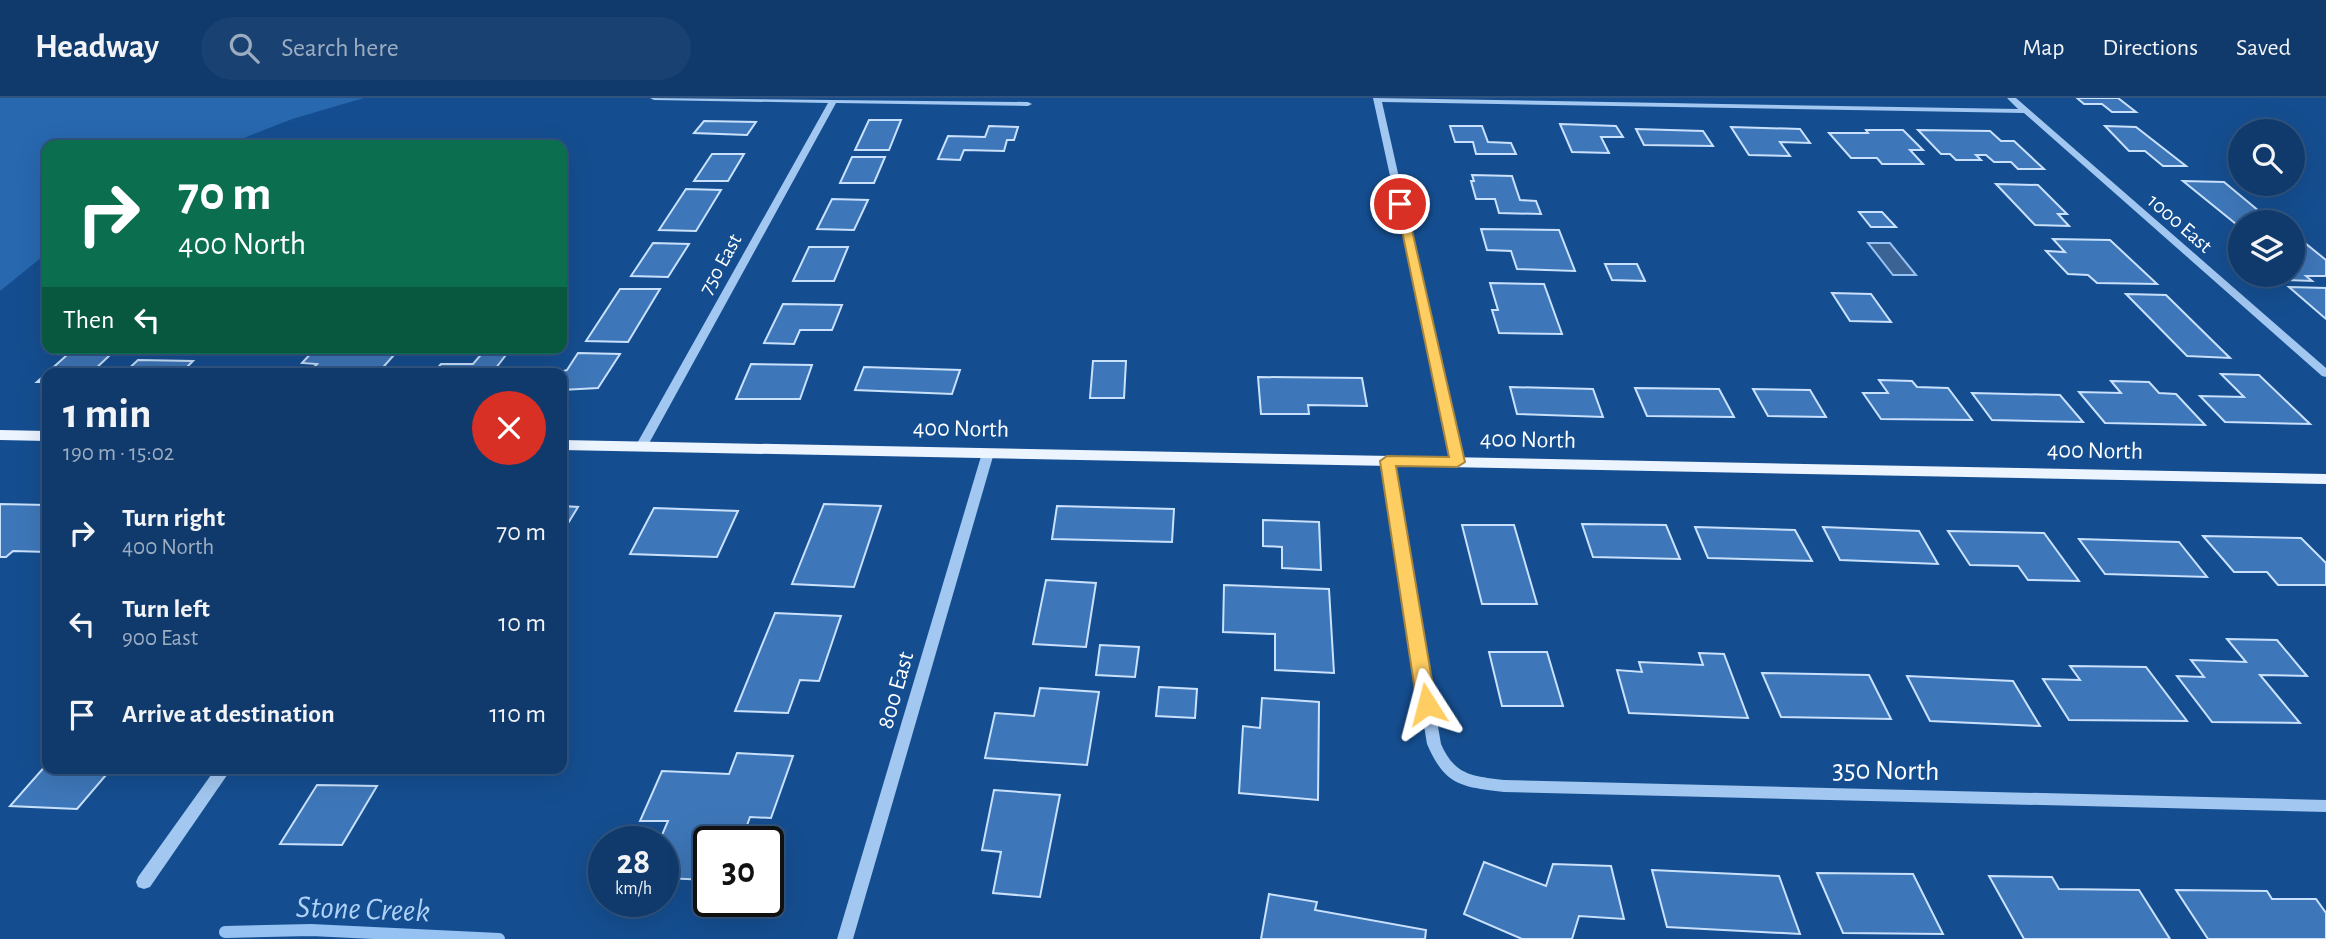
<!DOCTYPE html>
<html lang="en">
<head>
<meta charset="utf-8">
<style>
	body { margin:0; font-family:"Alegreya Sans",sans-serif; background:#194172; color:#f1f3f6; height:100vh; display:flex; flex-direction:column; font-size:26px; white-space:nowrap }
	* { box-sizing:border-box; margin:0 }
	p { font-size:23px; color:#9cadc2 }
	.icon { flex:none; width:38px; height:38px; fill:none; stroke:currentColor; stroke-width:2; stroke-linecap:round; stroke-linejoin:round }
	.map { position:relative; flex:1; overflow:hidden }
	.drawer { position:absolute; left:42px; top:270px; width:525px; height:406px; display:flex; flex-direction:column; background:#103a6c; border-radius:14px; box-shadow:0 7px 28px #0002,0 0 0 2px #30547f }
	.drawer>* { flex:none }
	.guide { position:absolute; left:42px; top:42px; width:525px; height:214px; border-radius:14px; box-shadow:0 7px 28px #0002,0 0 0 2px #30547f; background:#0b6e4f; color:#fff; overflow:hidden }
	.fabs { position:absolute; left:2228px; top:21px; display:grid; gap:14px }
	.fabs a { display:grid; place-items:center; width:77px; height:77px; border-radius:50%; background:#103a6c; box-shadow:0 7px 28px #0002,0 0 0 2px #30547f; font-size:35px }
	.speed { position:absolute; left:588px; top:728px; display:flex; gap:14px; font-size:35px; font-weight:700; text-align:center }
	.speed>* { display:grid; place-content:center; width:91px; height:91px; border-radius:50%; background:#103a6c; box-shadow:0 7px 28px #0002,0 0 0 2px #30547f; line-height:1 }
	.speed small { font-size:18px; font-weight:400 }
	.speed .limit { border:4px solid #111; border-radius:10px; background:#fff; color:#111 }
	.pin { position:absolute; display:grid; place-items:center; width:60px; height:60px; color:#fff; margin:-30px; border:4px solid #fff; border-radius:50%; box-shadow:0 2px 7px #0007 }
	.me { position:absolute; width:77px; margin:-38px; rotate:351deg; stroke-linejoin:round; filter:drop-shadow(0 0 5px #0008) }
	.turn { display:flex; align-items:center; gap:24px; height:147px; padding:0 21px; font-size:32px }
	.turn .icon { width:91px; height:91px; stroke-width:2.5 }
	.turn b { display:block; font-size:49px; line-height:60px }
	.then { display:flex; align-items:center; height:66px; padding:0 21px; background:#0003; gap:14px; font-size:26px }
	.round { display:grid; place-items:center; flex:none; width:74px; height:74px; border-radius:37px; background:#194172 }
	.headline { display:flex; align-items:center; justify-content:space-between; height:119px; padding:0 21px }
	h1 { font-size:42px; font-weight:700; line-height:52px }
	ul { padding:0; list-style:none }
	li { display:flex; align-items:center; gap:21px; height:91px; padding:0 21px }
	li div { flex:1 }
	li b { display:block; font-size:26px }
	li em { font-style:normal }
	header { display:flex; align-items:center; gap:42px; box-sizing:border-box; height:98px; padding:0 35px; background:#103a6c; border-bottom:2px solid #30547f }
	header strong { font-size:33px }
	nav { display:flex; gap:38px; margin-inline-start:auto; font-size:24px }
	.search { width:490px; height:63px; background:#194172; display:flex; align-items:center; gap:18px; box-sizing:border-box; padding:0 24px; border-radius:38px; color:#9cadc2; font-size:26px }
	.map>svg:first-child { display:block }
	.green { fill:#2868af }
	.water { fill:#3b6394; stroke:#95c2f3; stroke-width:2 }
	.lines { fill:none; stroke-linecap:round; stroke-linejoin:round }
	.stream { stroke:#95c2f3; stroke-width:12 }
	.building { fill:#3e77b9; stroke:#c9e1fc; stroke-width:2 }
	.minor { fill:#a2c7f0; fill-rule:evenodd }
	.major { fill:#ecf4ff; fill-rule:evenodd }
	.route { fill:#ffce62; stroke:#a68640; stroke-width:2 }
	.labels { text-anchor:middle; stroke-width:5; stroke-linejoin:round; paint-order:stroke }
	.far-street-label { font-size:21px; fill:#fff; stroke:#154e90 }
	.street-label { font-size:24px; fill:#fff; stroke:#154e90 }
	.near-street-label { font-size:28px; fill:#fff; stroke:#154e90 }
	.near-water-label { font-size:32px; font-style:italic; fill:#aed1f7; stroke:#154e90 }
</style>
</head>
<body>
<header>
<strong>Headway</strong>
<div class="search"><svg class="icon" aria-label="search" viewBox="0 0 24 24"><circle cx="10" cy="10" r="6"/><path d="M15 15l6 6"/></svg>Search here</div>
<nav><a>Map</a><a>Directions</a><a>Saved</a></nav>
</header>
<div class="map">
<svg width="2326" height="841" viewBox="0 0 2326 841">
	<rect width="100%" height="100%" fill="#154e90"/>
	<!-- green -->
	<path class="green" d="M 0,0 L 364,0 L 292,21 L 226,47 L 47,47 L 47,155 L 0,193 Z"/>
	<!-- water -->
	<path class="water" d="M 1868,145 L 1890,145 L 1916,177 L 1893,177 Z"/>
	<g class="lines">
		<!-- stream -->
		<path class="stream" d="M 225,834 L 311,832 L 499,841"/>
	</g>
	<!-- building -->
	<g class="building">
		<path d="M 2077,0 L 2118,0 L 2136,14 L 2112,14 L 2102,6 L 2084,6 Z"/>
		<path d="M 869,22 L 901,22 L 889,52 L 855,52 Z"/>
		<path d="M 704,23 L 756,24 L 747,37 L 694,35 Z"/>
		<path d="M 1560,26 L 1616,28 L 1623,39 L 1601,39 L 1609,55 L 1572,54 Z"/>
		<path d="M 989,28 L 1018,29 L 1014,42 L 1007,42 L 1004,53 L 964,52 L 960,62 L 938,61 L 948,38 L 985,39 Z"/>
		<path d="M 1450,28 L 1482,28 L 1488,44 L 1511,45 L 1516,56 L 1476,56 L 1473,44 L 1455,44 Z"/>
		<path d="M 2105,28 L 2136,29 L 2186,68 L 2163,68 L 2145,53 L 2129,53 Z"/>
		<path d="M 1731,29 L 1800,31 L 1810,45 L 1780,44 L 1790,58 L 1749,57 Z"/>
		<path d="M 1636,31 L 1703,33 L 1713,48 L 1644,47 Z"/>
		<path d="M 1866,32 L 1903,32 L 1923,52 L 1910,52 L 1923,66 L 1882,66 L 1877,60 L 1851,60 L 1829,35 L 1868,35 Z"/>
		<path d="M 1918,32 L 1990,33 L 2001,43 L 2014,43 L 2044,71 L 2018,71 L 2011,64 L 1994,64 L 1986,57 L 1976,57 L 1981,62 L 1956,62 L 1950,56 L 1941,56 Z"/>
		<path d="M 712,56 L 744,56 L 728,83 L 694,83 Z"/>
		<path d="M 852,59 L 885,59 L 874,85 L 840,85 Z"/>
		<path d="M 1472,77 L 1512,78 L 1520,102 L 1536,103 L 1541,116 L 1499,115 L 1495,101 L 1476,101 L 1471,83 L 1474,83 Z"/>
		<path d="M 2183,83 L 2224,84 L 2272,124 L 2236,126 Z"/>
		<path d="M 1996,86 L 2038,87 L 2067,116 L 2058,116 L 2069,128 L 2035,127 Z"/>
		<path d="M 686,91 L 721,92 L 696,133 L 659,132 Z"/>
		<path d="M 832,101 L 868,102 L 854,132 L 817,131 Z"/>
		<path d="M 1859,114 L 1882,114 L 1896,129 L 1871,129 Z"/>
		<path d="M 1481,131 L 1559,132 L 1575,173 L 1517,171 L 1511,153 L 1487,152 Z"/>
		<path d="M 2053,141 L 2110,142 L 2157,186 L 2097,185 L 2088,177 L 2068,176 L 2046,153 L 2065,154 Z"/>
		<path d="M 2292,141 L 2300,141 L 2326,162 L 2326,178 L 2306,178 L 2312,183 L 2284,182 L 2278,177 L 2292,177 Z"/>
		<path d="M 653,145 L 689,146 L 668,179 L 631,178 Z"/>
		<path d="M 809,149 L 848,149 L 834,183 L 793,183 Z"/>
		<path d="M 1605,166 L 1637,166 L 1645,183 L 1612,182 Z"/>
		<path d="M 1490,185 L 1544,186 L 1562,236 L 1499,235 L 1492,212 L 1498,212 Z"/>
		<path d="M 2289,189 L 2326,190 L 2326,221 Z"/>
		<path d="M 620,191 L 660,191 L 628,244 L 586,243 Z"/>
		<path d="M 1832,195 L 1871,196 L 1891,224 L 1850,223 Z"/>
		<path d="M 2126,196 L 2166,197 L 2230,260 L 2187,258 Z"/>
		<path d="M 783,206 L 842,207 L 832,232 L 800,232 L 794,246 L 764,245 Z"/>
		<path d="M 316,250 L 355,250 L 349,256 L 394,257 L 378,275 L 308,275 L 317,266 L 302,265 Z"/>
		<path d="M 485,252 L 509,253 L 492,275 L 433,275 L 441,266 L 473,266 Z"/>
		<path d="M 578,255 L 620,256 L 598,290 L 562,292 L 562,275 L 557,275 L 567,272 Z"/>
		<path d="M 67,257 L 110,257 L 91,275 L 47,275 L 47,284 L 37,284 Z"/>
		<path d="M 138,262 L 193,263 L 181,275 L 124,275 Z"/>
		<path d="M 1093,263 L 1126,263 L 1124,300 L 1090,300 Z"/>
		<path d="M 751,266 L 812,267 L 800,301 L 736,301 Z"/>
		<path d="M 864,269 L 960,272 L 952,296 L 855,292 Z"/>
		<path d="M 2221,276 L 2259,277 L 2310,326 L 2225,324 L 2200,298 L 2244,299 Z"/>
		<path d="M 1258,279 L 1362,280 L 1367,308 L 1308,307 L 1309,316 L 1261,316 Z"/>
		<path d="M 1879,282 L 1912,283 L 1917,289 L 1948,290 L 1972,322 L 1881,321 L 1863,295 L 1888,295 Z"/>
		<path d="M 2111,283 L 2149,284 L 2159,295 L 2176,296 L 2205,327 L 2105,325 L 2079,294 L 2121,295 Z"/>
		<path d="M 1510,289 L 1593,291 L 1603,319 L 1517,316 Z"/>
		<path d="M 1635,290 L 1719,291 L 1734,319 L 1647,318 Z"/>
		<path d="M 1753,291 L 1810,292 L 1826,319 L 1768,318 Z"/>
		<path d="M 1972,295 L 2060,297 L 2083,324 L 1992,322 Z"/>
		<path d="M 0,406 L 47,407 L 47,454 L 13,453 L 6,459 L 0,459 Z"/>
		<path d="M 824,406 L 881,408 L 854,489 L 792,486 Z"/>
		<path d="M 562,408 L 578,409 L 562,435 Z"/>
		<path d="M 1057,408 L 1174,411 L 1172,444 L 1052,441 Z"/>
		<path d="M 654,410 L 738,413 L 717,459 L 630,456 Z"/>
		<path d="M 1263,422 L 1319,424 L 1321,472 L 1282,470 L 1282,449 L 1263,448 Z"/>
		<path d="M 1582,426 L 1666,427 L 1680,461 L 1593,459 Z"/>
		<path d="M 1462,427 L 1514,427 L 1537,506 L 1482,506 Z"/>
		<path d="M 1695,429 L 1795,432 L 1812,463 L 1708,460 Z"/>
		<path d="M 1823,429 L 1919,433 L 1938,466 L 1840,462 Z"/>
		<path d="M 1948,433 L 2044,435 L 2079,483 L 2028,482 L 2018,468 L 1970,467 Z"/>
		<path d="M 2203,438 L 2301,440 L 2326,465 L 2326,487 L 2278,487 L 2267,474 L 2234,474 Z"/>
		<path d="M 2079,441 L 2179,444 L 2207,479 L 2105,476 Z"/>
		<path d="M 1046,482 L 1096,485 L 1086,549 L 1033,546 Z"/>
		<path d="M 1224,487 L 1329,491 L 1334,575 L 1275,572 L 1275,536 L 1223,534 Z"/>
		<path d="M 775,515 L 841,518 L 819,583 L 800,582 L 788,615 L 735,613 Z"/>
		<path d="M 2227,541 L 2277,542 L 2307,578 L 2260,577 L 2300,625 L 2212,624 L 2177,578 L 2204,579 L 2191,562 L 2246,564 Z"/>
		<path d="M 1100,547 L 1139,549 L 1135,579 L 1096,577 Z"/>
		<path d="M 1489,554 L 1547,554 L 1563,608 L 1502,608 Z"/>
		<path d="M 1699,555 L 1724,556 L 1748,620 L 1629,615 L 1617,572 L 1642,574 L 1639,564 L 1703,567 Z"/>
		<path d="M 2070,568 L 2146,569 L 2187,623 L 2069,622 L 2043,581 L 2080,582 Z"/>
		<path d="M 1762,575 L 1869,577 L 1891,621 L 1781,619 Z"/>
		<path d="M 1907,578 L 2013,583 L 2040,628 L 1930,623 Z"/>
		<path d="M 1159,589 L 1197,591 L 1195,620 L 1156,618 Z"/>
		<path d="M 1040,590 L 1099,594 L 1087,667 L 985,660 L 995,615 L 1034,618 Z"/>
		<path d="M 1262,600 L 1319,604 L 1318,702 L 1239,695 L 1243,628 L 1260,630 Z"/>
		<path d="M 737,655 L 793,658 L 771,720 L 750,719 L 741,744 L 709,744 L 709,782 L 663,780 L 663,744 L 659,744 L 668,723 L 640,723 L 662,673 L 729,676 Z"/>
		<path d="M 47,666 L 47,670 L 112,670 L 77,711 L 10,708 Z"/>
		<path d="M 317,687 L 377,688 L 342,747 L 280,746 Z"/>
		<path d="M 994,692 L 1060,697 L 1040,799 L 993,795 L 1001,754 L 982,752 Z"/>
		<path d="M 1484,764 L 1546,788 L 1553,766 L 1611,768 L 1624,821 L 1579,818 L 1572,841 L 1522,841 L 1464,816 Z"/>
		<path d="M 1652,772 L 1779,778 L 1800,836 L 1667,829 Z"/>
		<path d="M 1817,775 L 1913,776 L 1943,836 L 1843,835 Z"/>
		<path d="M 1989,778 L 2052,779 L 2059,791 L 2139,792 L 2170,841 L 2024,841 Z"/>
		<path d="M 2176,792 L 2267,793 L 2272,801 L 2316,801 L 2326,815 L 2326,841 L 2208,841 Z"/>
		<path d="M 1269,796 L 1317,804 L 1315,812 L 1426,832 L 1425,841 L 1261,841 Z"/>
	</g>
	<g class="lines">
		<!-- minor -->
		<g class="minor">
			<path d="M 650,0 L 1028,4 L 1032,6 L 1028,8 L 836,5 L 647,349 L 641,353 L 635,349 L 828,5 L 654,2 Z"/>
			<path d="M 1373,0 L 2018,11 L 2007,0 L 2016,0 L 2326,270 L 2326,279 L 2322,278 L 2024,15 L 1382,4 L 1463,364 L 1461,367 L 1453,367 Z"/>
			<path d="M 988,351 L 994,355 L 853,841 L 837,841 L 982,355 Z"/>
			<path d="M 1387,359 L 1393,363 L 1441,646 C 1455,678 1473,678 1504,682 L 2326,702 L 2326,714 L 1504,694 C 1462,689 1445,688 1427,646 L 1381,363 Z"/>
			<path d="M 216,670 L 232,670 L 150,789 L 144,791 L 138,789 L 136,784 L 138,779 Z"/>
		</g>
		<!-- major -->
		<g class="major">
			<path d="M 0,332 L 47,333 L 47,343 L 0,342 Z"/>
			<path d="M 562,342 L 2326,376 L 2326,386 L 562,352 Z"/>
		</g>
	</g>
	<!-- route -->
	<path class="route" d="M 1396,104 L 1406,106 L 1465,364 L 1457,369 L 1396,368 L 1436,606 L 1427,613 L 1417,606 L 1380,363 L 1387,358 L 1449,359 Z"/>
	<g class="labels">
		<!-- far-street labels -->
		<g class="far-street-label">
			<text transform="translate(2180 125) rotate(41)" y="7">1000 East</text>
			<text transform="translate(720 166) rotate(-61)" y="7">750 East</text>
		</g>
		<!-- street labels -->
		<g class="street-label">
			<text transform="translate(961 330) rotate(1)" y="8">400 North</text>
			<text transform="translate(1528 341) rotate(1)" y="8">400 North</text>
			<text transform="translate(2095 352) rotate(1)" y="8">400 North</text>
			<text transform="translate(895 592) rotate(-74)" y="8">800 East</text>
		</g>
		<!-- near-street labels -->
		<g class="near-street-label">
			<text transform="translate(1886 671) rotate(1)" y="10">350 North</text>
		</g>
		<!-- near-water labels -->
		<g class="near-water-label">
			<text transform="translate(363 810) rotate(2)" y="11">Stone Creek</text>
		</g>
	</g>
</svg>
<div class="fabs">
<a><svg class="icon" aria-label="search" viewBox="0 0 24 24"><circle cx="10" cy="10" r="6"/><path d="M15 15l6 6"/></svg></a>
<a><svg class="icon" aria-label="layers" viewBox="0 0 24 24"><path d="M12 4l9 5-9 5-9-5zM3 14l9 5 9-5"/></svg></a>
</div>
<div class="speed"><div>28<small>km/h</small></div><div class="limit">30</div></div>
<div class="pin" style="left:1400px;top:106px;background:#d93025"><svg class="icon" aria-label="arrive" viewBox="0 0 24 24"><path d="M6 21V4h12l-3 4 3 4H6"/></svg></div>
<svg class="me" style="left:1427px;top:606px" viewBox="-20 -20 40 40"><path d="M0-17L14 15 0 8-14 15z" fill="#ffce62" stroke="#fff" stroke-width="4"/></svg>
<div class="guide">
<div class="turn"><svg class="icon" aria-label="right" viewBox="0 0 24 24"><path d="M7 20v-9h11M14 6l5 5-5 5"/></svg><div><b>70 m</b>400 North</div></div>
<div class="then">Then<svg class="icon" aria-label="left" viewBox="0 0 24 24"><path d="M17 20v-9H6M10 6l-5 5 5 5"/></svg></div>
</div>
<section class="drawer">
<div class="headline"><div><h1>1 min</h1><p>190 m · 15:02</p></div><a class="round" style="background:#d93025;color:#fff"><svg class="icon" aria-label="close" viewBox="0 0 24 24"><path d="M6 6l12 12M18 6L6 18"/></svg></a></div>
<ul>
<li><svg class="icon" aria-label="right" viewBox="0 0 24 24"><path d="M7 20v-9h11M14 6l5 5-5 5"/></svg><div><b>Turn right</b><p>400 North</p></div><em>70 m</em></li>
<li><svg class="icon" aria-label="left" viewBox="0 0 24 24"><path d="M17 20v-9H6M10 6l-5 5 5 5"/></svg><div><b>Turn left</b><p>900 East</p></div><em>10 m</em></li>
<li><svg class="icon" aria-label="arrive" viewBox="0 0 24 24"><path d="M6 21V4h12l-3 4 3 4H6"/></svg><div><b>Arrive at destination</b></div><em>110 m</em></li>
</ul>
</section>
</div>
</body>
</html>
